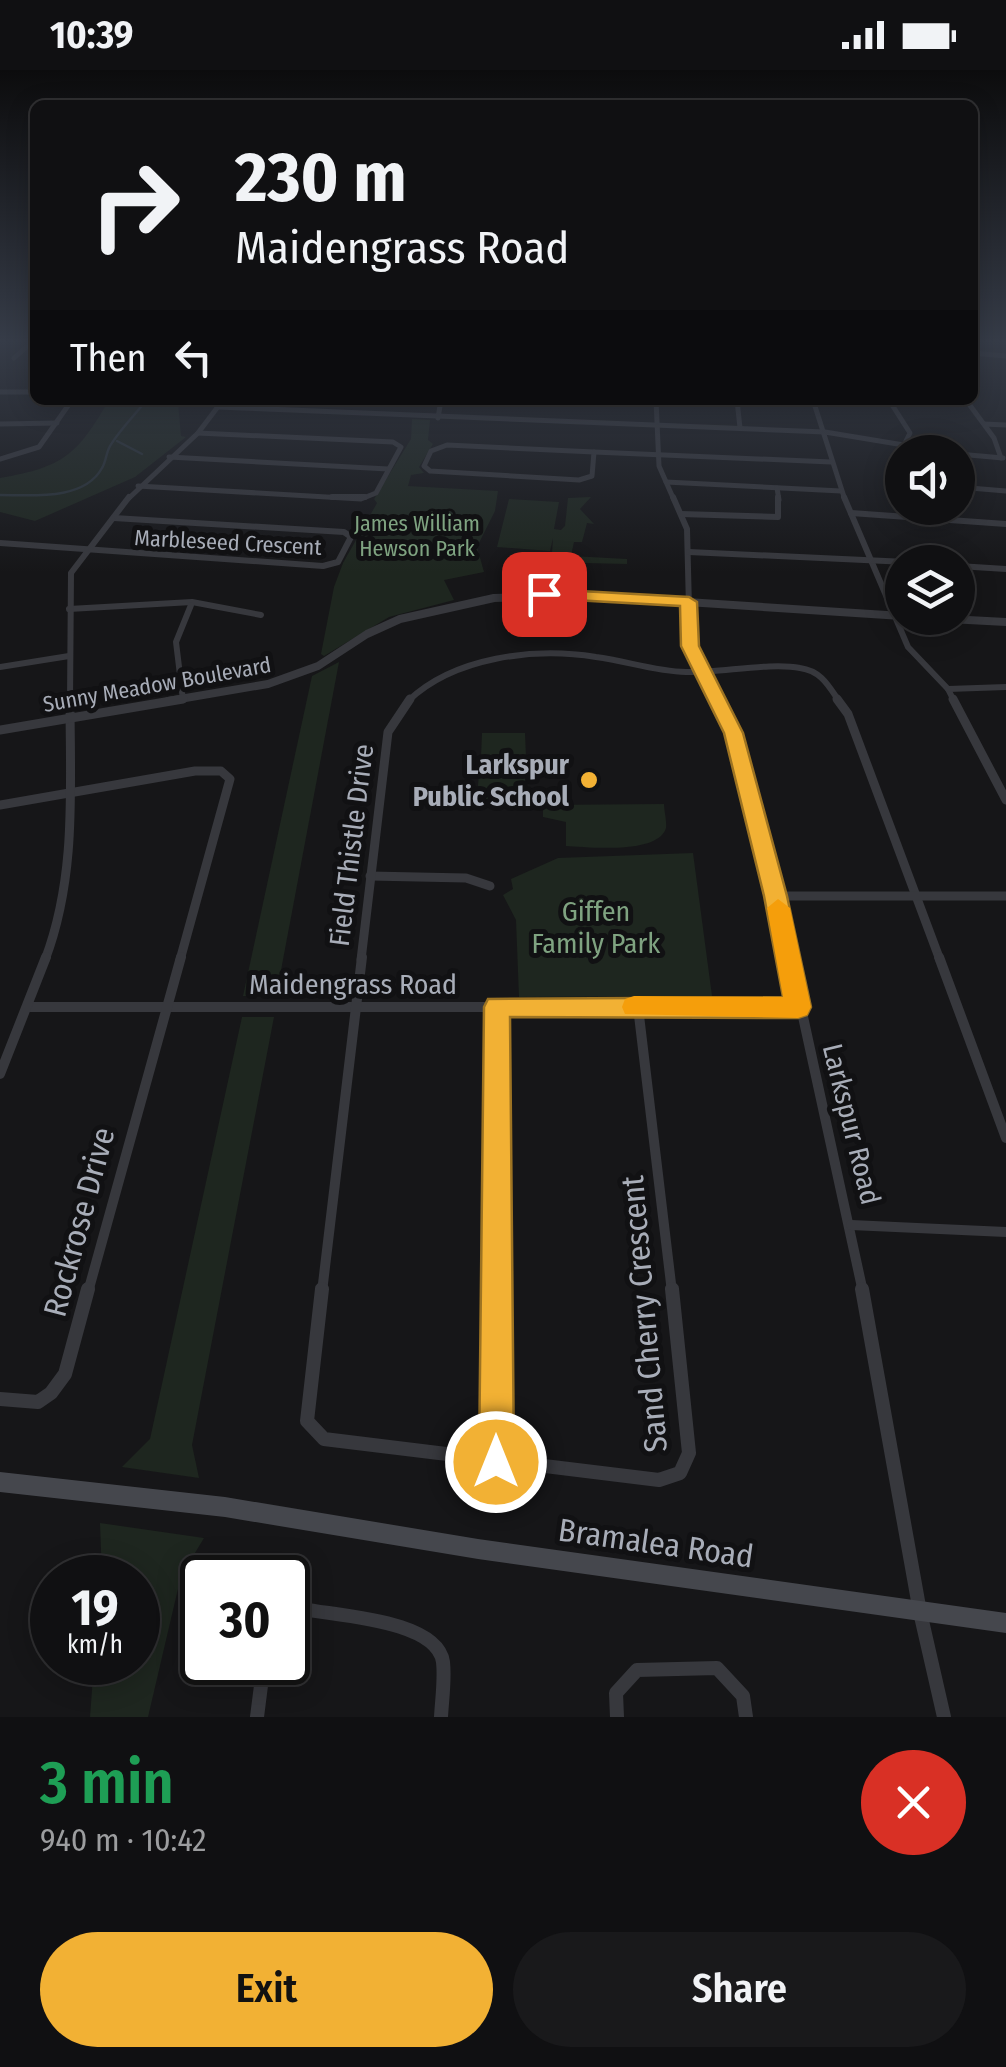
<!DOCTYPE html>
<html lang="en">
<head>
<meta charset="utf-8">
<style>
	body { margin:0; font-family:"Fira Sans Condensed",sans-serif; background:#19191b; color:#f1f3f6; height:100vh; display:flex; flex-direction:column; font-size:38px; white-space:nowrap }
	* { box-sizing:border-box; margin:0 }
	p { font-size:32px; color:#9c9d9f }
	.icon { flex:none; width:55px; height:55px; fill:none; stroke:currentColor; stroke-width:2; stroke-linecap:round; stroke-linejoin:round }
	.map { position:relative; height:1647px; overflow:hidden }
	.sheet { display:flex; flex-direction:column; background:#101012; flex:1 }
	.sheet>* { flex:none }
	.guide { position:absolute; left:30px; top:30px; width:948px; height:305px; border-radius:15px; box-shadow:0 5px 25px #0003,0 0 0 2px #303032; background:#101012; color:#f1f3f6; overflow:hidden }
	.fabs { position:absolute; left:885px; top:365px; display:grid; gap:20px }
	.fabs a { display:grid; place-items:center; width:90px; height:90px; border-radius:50%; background:#101012; box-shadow:0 5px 25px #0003,0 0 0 2px #303032; font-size:50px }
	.speed { position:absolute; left:30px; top:1485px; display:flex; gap:20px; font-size:50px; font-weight:700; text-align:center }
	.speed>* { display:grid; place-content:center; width:130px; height:130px; border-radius:50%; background:#101012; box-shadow:0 5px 25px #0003,0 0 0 2px #303032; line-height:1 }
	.speed small { font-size:25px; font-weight:400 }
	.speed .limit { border:5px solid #111; border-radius:15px; background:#fff; color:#111 }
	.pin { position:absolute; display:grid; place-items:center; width:85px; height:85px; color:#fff; margin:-42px; border-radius:20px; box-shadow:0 5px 15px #0006 }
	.me { position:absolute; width:110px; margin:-55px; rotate:0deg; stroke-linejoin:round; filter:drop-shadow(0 0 8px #0008) }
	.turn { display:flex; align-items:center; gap:35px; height:210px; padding:0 40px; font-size:45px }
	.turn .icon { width:130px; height:130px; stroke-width:2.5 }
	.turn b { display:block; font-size:70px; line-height:85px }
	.then { display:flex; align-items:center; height:95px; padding:0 40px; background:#0003; gap:20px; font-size:38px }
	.round { display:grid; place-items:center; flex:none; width:105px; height:105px; border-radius:52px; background:#19191b }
	.summary { display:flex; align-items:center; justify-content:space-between; height:170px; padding:0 40px }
	h1 { font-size:60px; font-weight:600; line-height:75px; color:#1e9e55 }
	.button { display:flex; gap:20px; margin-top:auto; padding:20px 40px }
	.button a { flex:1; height:115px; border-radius:60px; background:#f2b134; color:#111; font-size:40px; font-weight:600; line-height:115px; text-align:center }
	.button a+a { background:#19191b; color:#f1f3f6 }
	.status { display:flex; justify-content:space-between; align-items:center; height:70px; padding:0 50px; background:#101012; direction:ltr }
	.status svg { height:28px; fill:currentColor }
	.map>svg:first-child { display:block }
	.green { fill:#1e261f }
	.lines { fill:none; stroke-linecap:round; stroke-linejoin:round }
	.stream { stroke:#2c353c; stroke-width:2.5 }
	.minor-far4 { stroke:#37383d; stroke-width:5 }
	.minor-far3 { stroke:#37383d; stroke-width:6 }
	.minor-far2 { stroke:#37383d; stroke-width:9 }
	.minor-far1 { stroke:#37383d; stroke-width:10 }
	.minor { stroke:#37383d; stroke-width:14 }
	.tertiary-far1 { stroke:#37383d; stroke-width:8 }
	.tertiary { stroke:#37383d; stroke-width:9 }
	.secondary { fill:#45474d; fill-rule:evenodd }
	.route { fill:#f2b134; stroke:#9d7322; stroke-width:2.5 }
	.slow { fill:#f59e0b }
	.poi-dot { fill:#f2b134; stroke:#111113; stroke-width:4 }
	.labels { text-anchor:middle; stroke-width:10; stroke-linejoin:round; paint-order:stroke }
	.far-park-label { font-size:22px; fill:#7fa381; stroke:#111113 }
	.far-street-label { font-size:22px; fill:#a8adb8; stroke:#111113 }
	.poi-label { font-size:28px; font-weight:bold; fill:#a8adb8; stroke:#111113; text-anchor:end }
	.street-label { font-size:28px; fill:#a8adb8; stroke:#111113 }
	.park-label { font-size:28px; fill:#7fa381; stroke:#111113 }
	.near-street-label { font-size:32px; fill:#a8adb8; stroke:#111113 }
</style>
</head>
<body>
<div class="status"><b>10:39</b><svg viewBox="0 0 49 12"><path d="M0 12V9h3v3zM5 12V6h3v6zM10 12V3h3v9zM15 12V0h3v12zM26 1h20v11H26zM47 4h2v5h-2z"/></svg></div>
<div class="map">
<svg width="1006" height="1647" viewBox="0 0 1006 1647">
	<rect width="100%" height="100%" fill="#161618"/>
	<!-- green -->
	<g class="green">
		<path d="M 109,330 L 183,330 L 178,333 L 181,366 L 186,367 L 135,407 L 35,451 L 0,442 L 0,408 C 64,397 77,385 109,330 Z"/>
		<path d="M 412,349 L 430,350 L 428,370 L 433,374 L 419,397 L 424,403 L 411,405 L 408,416 L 498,421 L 495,441 L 477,477 L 484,502 L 444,510 L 454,530 L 389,547 L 324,586 L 321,584 L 334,517 L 343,493 L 377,433 L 374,429 L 411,369 Z"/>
		<path d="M 591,427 L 580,439 L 594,454 L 587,453 L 582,472 L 574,472 L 571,486 L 627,489 L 627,494 L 539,492 L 540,483 L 552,483 L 553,468 L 550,481 L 497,477 L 509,429 L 559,432 L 554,459 L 561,460 L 565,456 L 568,428 Z"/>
		<path d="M 339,592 L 276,927 L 243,926 L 312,606 Z"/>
		<path d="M 482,663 L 525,663 L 526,687 L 481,687 Z"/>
		<path d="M 479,703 L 525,703 L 525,730 L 477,729 Z"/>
		<path d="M 664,734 C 664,740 667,752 666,758 C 658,785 587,777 566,776 L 566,752 L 543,747 L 543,735 Z"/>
		<path d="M 693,783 L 712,926 L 519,927 L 516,850 L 503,825 L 513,819 L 511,809 L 558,788 Z"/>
		<path d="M 242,947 L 274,947 L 192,1375 L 199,1408 L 122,1397 L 150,1369 Z"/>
		<path d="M 100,1453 L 204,1468 L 181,1506 L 148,1647 L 90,1647 L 94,1593 L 138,1592 L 138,1508 L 102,1507 Z"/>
	</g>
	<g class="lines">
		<!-- stream -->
		<g class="stream">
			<path d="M 117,371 L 142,384"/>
			<path d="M 0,425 C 31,425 84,431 102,398 C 106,392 106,383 110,376 C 119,361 133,347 144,333 L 152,330"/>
		</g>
		<!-- minor-far4 -->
		<g class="minor-far4">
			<path d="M 972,283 L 1006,286"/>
			<path d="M 14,288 L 32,272"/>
			<path d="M 0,322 L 35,322"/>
			<path d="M 656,330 L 659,396 L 674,430"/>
			<path d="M 737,330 L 740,358"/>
			<path d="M 813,330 L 845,430"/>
			<path d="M 889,330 L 910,363 L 903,377"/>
			<path d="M 966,330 L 994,368 L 1001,388"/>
			<path d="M 217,337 L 825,362 L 946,382"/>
			<path d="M 438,348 L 441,330"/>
			<path d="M 0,354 L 57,353"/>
			<path d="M 984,354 L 1006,355"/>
			<path d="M 447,375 L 594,382 L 592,406 L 579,410 L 430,401 L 424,396 L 431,381 Z"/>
			<path d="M 594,382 L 831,392"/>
			<path d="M 958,384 L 1003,388"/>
			<path d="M 169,387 L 388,399"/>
			<path d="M 0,389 L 39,377 L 72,330"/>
			<path d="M 666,412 L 841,421"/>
			<path d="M 138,416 L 361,429 L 376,423 L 401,377 L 393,372 L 198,363"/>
			<path d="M 958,417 L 1006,421"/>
			<path d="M 777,418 L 779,430"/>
			<path d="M 127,430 L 198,363 L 223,330"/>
		</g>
		<!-- minor-far3 -->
		<g class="minor-far3">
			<path d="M 332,427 L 365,427"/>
			<path d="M 673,427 L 687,459 L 690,577 L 718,631"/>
			<path d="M 844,427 L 908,577 L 948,619 L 954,631"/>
			<path d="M 851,443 L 1006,454"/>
			<path d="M 681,444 L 778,447 L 778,427"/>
			<path d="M 0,473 L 323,496 L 338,492 L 351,467 L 344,462 L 114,448"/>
			<path d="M 689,482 L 907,492"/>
			<path d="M 958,496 L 1006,499"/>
			<path d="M 69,539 L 192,532 L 261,545"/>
			<path d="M 0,597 L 69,586"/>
			<path d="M 948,619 L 1006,617"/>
			<path d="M 183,630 L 176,572 L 191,535"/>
			<path d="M 70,631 L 71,503 L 129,427"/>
			<path d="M 408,631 C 454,587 534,577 596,587 C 627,591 654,601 686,602 C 719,603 771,592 800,598 C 821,601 828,615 839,631"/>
		</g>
		<!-- minor-far2 -->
		<g class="minor-far2">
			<path d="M 716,629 L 734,663 L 791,890"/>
			<path d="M 837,629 L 848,644 L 940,890"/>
			<path d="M 953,629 L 1006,730"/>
			<path d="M 0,735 L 195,701 L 221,701 L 230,709 L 180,890"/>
			<path d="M 370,806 L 466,808 L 490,816"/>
			<path d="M 776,826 L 1006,826"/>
			<path d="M 45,890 C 77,806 70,717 70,629"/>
			<path d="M 361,890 L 388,662 L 410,629"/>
		</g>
		<!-- minor-far1 -->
		<g class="minor-far1">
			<path d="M 790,887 L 863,1222"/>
			<path d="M 939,887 L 1006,1068"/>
			<path d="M 27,937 L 798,937"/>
			<path d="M 497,937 L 497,1222"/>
			<path d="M 638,937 L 672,1222"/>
			<path d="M 0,1004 L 46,887"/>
			<path d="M 851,1155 L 1006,1162"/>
			<path d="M 88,1222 L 181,887"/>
			<path d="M 322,1222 L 362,887"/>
		</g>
		<!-- minor -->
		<g class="minor">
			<path d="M 322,1219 L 307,1351 L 324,1369 L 659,1410 L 680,1403 L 689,1383 L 672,1219"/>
			<path d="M 497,1219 L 497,1392"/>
			<path d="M 862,1219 L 920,1542 L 944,1647"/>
			<path d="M 0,1329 L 38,1332 L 51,1323 L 65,1304 L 88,1219"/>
			<path d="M 288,1543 L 303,1539 C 338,1546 437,1550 443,1592 C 445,1609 442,1629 441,1647"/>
			<path d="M 257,1647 L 264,1592"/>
			<path d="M 617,1647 L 616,1623 L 637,1600 L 717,1598 L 743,1626 L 746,1647"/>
		</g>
		<!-- tertiary-far1 -->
		<g class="tertiary-far1">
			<path d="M 930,548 L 1006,552"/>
			<path d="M 168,631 L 268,614 L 318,596 L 367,564 L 400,549 L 494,528 L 579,525 L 902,546"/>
		</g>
		<!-- tertiary -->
		<path class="tertiary" d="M 0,660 L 183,629"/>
		<!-- secondary -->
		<path class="secondary" d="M 0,1402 L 225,1427 L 478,1469 L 1006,1543 L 1006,1563 L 478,1489 L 225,1447 L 0,1422 Z"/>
	</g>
	<!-- sky -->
	<linearGradient id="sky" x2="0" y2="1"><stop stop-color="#0c0c0d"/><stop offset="0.54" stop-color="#363c48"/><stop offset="1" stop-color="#363c48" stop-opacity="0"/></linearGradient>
	<rect width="1006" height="502" fill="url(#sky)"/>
	<!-- route -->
	<path class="route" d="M 544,519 L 689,527 L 697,532 L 699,576 L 743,663 L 787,826 L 811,937 L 807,945 L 798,948 L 510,947 L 514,1392 L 509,1404 L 496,1409 L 484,1404 L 479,1392 L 484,937 L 488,929 L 783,927 L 764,826 L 724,663 L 681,576 L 680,536 L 538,528 L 536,524 Z"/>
	<!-- slow -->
	<path class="slow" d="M 778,829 L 790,838 L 811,937 L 807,945 L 798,948 L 625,944 L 622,937 L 625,929 L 634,926 L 783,927 L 767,838 Z"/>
	<!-- markers -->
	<circle class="poi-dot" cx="589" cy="710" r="10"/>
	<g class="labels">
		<!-- far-park labels -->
		<g class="far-park-label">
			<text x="417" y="461">James William<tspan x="417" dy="25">Hewson Park</tspan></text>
		</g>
		<!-- far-street labels -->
		<g class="far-street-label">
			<text transform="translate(228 472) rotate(3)" y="8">Marbleseed Crescent</text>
			<text transform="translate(157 614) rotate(-10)" y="8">Sunny Meadow Boulevard</text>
		</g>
		<!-- poi labels -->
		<g class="poi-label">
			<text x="569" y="704">Larkspur<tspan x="569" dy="32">Public School</tspan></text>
		</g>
		<!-- street labels -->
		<g class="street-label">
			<text transform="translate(351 775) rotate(-83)" y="10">Field Thistle Drive</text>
			<text x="353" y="924">Maidengrass Road</text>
			<text transform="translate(852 1054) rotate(76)" y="10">Larkspur Road</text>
		</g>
		<!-- park labels -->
		<g class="park-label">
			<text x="596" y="851">Giffen<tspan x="596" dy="32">Family Park</tspan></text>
		</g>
		<!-- near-street labels -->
		<g class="near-street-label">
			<text transform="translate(79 1152) rotate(-75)" y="11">Rockrose Drive</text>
			<text transform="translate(644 1244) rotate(-95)" y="11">Sand Cherry Crescent</text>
			<text transform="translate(656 1473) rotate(8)" y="11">Bramalea Road</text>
		</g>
	</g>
</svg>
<div class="fabs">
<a><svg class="icon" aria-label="sound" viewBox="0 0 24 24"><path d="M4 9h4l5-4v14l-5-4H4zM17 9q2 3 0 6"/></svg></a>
<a><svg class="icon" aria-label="layers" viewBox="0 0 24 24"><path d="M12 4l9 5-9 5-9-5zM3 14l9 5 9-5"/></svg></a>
</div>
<div class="speed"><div>19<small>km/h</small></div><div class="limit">30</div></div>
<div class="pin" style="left:544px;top:524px;background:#d93025"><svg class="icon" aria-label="arrive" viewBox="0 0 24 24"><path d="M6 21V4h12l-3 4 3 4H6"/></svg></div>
<svg class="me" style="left:496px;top:1392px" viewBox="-20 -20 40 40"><circle r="17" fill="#f2b134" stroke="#fff" stroke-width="3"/><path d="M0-11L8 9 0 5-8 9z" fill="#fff"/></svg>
<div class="guide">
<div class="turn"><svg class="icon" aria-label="right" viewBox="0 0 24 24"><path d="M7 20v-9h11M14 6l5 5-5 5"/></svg><div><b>230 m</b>Maidengrass Road</div></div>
<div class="then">Then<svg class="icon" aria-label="left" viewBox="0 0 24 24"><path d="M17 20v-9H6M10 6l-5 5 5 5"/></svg></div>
</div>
</div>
<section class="sheet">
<div class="summary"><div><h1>3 min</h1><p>940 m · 10:42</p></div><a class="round" style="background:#d93025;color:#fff"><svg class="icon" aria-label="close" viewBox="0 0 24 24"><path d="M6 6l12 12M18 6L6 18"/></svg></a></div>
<div class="button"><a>Exit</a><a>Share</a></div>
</section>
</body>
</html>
